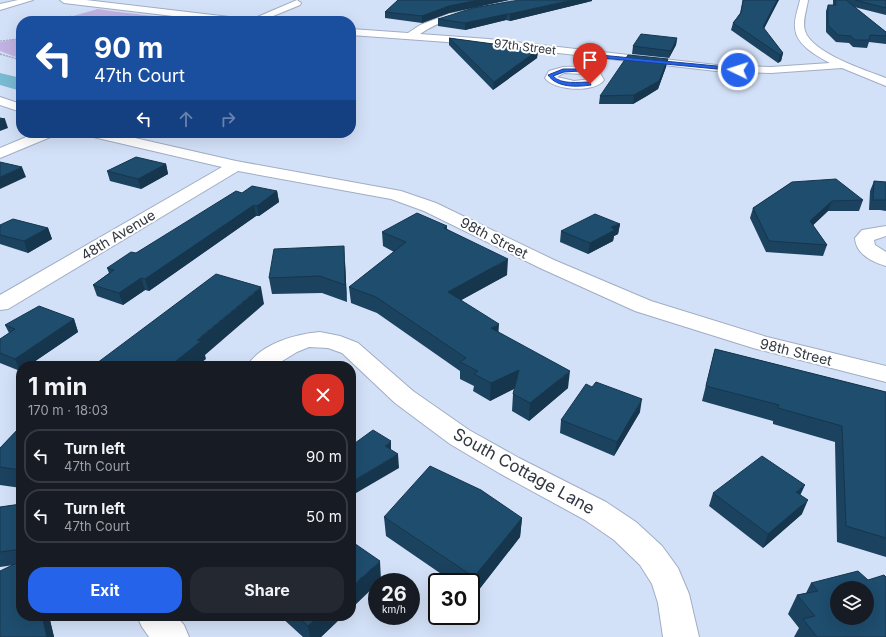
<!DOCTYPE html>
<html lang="en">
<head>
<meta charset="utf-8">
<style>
	body { margin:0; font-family:Inter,sans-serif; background:#242831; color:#f1f3f6; height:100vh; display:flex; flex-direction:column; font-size:15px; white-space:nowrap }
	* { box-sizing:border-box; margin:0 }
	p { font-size:13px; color:#9ea1a6 }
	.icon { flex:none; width:22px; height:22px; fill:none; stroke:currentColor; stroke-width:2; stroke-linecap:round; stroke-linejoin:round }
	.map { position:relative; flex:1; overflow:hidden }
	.sheet { position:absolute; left:16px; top:361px; width:340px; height:260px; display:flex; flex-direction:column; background:#171b24; border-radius:16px; box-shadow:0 4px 16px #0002 }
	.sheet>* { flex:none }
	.hud { position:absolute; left:16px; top:16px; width:340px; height:122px; border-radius:16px; box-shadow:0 4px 16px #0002; background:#1a4fa0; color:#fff; overflow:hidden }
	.buttons { position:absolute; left:830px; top:581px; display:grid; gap:8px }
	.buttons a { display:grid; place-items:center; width:44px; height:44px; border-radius:50%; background:#171b24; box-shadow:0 4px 16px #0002; font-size:20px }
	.speed { position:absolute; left:368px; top:573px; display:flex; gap:8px; font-size:20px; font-weight:700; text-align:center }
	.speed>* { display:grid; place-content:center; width:52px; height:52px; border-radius:50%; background:#171b24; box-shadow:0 4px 16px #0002; line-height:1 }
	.speed small { font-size:10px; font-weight:400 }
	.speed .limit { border:2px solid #111; border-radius:6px; background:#fff; color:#111 }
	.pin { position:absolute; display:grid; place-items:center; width:34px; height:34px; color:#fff; margin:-41px -17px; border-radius:50% 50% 50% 0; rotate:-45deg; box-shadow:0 0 4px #0007 }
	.pin .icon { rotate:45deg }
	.me { position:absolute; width:44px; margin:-22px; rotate:274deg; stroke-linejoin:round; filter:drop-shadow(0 0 3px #0008) }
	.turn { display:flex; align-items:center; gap:14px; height:84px; padding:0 12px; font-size:18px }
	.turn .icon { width:52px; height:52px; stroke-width:2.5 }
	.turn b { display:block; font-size:28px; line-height:34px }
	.lanes { display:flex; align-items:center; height:38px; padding:0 12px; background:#0003; justify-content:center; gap:20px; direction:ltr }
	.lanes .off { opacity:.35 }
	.round { display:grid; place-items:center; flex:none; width:42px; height:42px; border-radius:16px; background:#242831 }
	.overview { display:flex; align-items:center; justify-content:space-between; height:68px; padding:0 12px }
	h1 { font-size:24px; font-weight:700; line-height:30px }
	.cta { display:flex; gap:8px; margin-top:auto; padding:8px 12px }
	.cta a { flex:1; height:46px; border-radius:16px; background:#2563eb; color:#fff; font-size:16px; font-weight:700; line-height:46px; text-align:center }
	.cta a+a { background:#242831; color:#f1f3f6 }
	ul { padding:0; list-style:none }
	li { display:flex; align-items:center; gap:12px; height:54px; margin:0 8px 6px; padding:0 4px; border:2px solid #363941; border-radius:16px }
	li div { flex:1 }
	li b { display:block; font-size:15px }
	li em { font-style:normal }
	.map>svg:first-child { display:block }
	.green { fill:#c1b2e2 }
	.water { fill:#79bad3 }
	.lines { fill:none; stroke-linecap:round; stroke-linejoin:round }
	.minor-casing { stroke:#a0adc4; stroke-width:2 }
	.path-far1 { stroke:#9ea9bc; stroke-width:1; stroke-dasharray:2 1; stroke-linecap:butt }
	.path { stroke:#9ea9bc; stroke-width:1.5; stroke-dasharray:2 1; stroke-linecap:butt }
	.minor { fill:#fff; fill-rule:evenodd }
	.wall { fill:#1b425f }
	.shaded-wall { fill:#16364d }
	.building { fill:#1f4d6e; stroke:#16364d; fill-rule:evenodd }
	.route { fill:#2563eb; stroke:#184099 }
	.labels { text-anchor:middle; stroke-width:4; stroke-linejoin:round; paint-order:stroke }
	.far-street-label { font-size:12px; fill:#323841; stroke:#fff }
	.street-label { font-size:14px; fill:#323841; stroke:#fff }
	.near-street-label { font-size:17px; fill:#323841; stroke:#fff }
</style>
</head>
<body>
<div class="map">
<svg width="886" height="637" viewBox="0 0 886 637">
	<rect width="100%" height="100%" fill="#d3e1f8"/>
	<!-- green -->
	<g class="green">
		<path d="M 98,9 L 111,11 L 195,21 L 55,21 Z"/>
		<path d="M 21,38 L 21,59 L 0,51 L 0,42 Z"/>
	</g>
	<!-- water -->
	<path class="water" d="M 0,73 L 21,78 L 21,91 L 0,85 Z"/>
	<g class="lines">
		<defs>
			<g id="minor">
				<path d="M 18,0 L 33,0 L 0,10 L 0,4 Z"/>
				<path d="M 60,0 L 86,0 L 238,18 L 243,21 L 215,21 L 64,3 Z"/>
				<path d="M 297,0 L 301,3 L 300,5 L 261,21 L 248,21 Z"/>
				<path d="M 516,0 L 532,0 L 528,3 C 492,11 452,12 420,34 L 488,39 L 725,66 L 771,67 L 830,63 C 817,56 796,45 795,28 C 794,19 798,9 800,0 L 808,0 C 807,9 802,21 805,31 C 812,53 865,70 886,78 L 886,86 L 842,68 L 771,73 L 725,72 L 488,45 L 351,35 L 351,29 L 408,33 L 420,25 L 449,14 Z"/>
				<path d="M 563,67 C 576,66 588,67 600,73 L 604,80 C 595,93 554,91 545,78 L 549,71 ZM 564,73 L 584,74 L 592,79 L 574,81 L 557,77 Z"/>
				<path d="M 0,97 L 21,104 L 21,112 L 0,105 Z"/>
				<path d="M 36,133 L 55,133 L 53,136 L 0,158 L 0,148 Z"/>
				<path d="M 87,133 L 113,133 L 236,161 L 401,191 L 436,203 L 554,260 L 651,301 L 767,337 L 886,366 L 886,382 L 753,348 L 635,311 L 540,268 L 424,211 L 391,199 L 238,171 L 8,309 L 0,310 L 0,295 L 222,167 L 89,136 Z"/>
				<path d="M 886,226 L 886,236 L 874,240 L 875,245 L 886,252 L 886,266 C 872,262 856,254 855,238 L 862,230 Z"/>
				<path d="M 320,332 L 340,336 L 358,343 L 413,391 L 469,430 L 519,458 L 606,502 L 636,522 L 662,546 L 678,568 L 689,594 L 699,637 L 663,637 L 658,603 L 652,584 L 640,565 L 614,540 L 585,520 L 499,473 L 450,444 L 395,403 L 342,353 L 328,348 L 309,347 L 297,352 L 274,366 L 247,366 C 261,344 295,334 320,332 Z"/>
				<path d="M 137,616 L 176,616 L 184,625 L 189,637 L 149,637 L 142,627 Z"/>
			</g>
		</defs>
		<!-- minor casing -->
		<use href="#minor" class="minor-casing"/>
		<!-- path-far1 -->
		<g class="path-far1">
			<path d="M 52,21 L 71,16"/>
			<path d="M 0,41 L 17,39 L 21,36"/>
			<path d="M 0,54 L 2,55"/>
		</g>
		<!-- path -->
		<path class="path" d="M 0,54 L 21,60"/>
		<!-- minor -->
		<use href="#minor" class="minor"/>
	</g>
	<!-- wall -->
	<g class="wall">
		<path d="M 398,0 L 509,0 L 449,13 L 422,23 L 385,18 L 385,12 Z"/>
		<path d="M 743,0 L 779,0 L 764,29 L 783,53 L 781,61 L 778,63 L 731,30 L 733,23 L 740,13 Z"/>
		<path d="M 833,0 L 886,0 L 886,15 L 854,7 L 886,32 L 886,44 L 869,42 L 867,48 L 853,47 L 849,43 L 836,42 L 826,32 L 826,11 L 828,5 L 833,5 Z"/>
		<path d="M 592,1 L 510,21 L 506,20 L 465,30 L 438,26 L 438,19 Z"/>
		<path d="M 449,38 L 538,50 L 537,58 L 493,90 L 449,45 Z"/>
		<path d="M 677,38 L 676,45 L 669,58 L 632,54 L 633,46 Z"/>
		<path d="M 666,67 L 658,89 L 647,96 L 633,104 L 599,104 L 600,96 Z"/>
		<path d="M 166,164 L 168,174 L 141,189 L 110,181 L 107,171 Z"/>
		<path d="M 874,181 L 886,182 L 886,211 L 880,210 L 869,210 L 870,191 Z"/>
		<path d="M 792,182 L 863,200 L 859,211 L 828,211 L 813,225 L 827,245 L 823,256 L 766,252 L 750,218 L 753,208 Z"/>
		<path d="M 277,191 L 279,202 L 259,216 L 256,216 L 149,291 L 145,290 L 123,305 L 97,296 L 93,285 L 109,273 L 107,268 L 136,253 L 242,193 Z"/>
		<path d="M 620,224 L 618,234 L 614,236 L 613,241 L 588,254 L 560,242 L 561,231 Z"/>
		<path d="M 0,225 L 48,228 L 52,239 L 28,253 L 0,244 Z"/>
		<path d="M 447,226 L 447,229 L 507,275 L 461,300 L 499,333 L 568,388 L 529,421 L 512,411 L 513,394 L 515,388 L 490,401 L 473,391 L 474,386 L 460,379 L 460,371 L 377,313 L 351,303 L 349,287 L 394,252 L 383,246 L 382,232 Z"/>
		<path d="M 345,262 L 347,302 L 322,293 L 272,294 L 269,278 Z"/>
		<path d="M 74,319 L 78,332 L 28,366 L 21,366 L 20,371 L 0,363 L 0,339 L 9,333 L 5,325 Z"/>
		<path d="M 715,349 L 886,392 L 886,557 L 837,542 L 835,442 L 773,424 L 773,421 L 702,401 Z"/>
		<path d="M 640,412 L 614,456 L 560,433 L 561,420 Z"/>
		<path d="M 21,426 L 21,488 L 0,485 L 0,448 Z"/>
		<path d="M 713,493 L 800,495 L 802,514 L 763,548 L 709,506 Z"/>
		<path d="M 21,504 L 21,616 L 49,616 L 54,637 L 0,637 L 14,565 L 0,567 L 0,507 Z"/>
		<path d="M 384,517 L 522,518 L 520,537 L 474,596 L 471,594 L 471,582 L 453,582 L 386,536 Z"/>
		<path d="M 868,580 L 886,637 L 794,637 L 799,628 L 788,614 L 797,595 L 806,593 L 811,583 Z"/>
		<path d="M 280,616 L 343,616 L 321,637 L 303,637 Z"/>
	</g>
	<!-- shaded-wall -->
	<g class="shaded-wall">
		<path d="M 479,0 L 509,0 L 449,13 L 422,23 L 422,16 L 449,6 Z"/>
		<path d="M 571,0 L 592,0 L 592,1 L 510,21 L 510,14 Z"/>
		<path d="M 777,0 L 779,0 L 778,1 L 761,34 L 763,27 Z"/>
		<path d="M 507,14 L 506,20 L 465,30 L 465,23 Z"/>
		<path d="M 677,38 L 676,45 L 669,58 L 671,51 Z"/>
		<path d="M 538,50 L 537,58 L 493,90 L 494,82 Z"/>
		<path d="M 783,53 L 781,61 L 778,63 L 780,55 Z"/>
		<path d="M 668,59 L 666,67 L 658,89 L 633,104 L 634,95 Z"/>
		<path d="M 5,119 L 8,128 L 0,131 L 0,120 Z"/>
		<path d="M 166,164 L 168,174 L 141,189 L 138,179 Z"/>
		<path d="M 22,167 L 26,177 L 0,189 L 0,177 Z"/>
		<path d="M 277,191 L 279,202 L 259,216 L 257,206 Z"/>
		<path d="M 832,201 L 828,211 L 807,231 L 810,221 Z"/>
		<path d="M 254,205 L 256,216 L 149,291 L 145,279 Z"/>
		<path d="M 620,224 L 618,234 L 614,236 L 613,241 L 588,254 L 590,243 L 611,227 Z"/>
		<path d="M 48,228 L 52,239 L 28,253 L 24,241 Z"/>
		<path d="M 344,246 L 345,262 L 347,302 L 345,285 Z"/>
		<path d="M 508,259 L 507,275 L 447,308 L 448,292 Z"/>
		<path d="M 141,278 L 145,290 L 123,305 L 119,293 Z"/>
		<path d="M 261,287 L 264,304 L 205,355 L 206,359 L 197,366 L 170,366 L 197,340 Z"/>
		<path d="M 74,319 L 78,332 L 28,366 L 21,366 L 20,371 L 15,359 Z"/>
		<path d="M 499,324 L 498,340 L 491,328 Z"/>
		<path d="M 519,370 L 518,387 L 490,401 L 491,383 Z"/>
		<path d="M 570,371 L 568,388 L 529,421 L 530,403 Z"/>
		<path d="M 642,399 L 640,412 L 614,456 L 617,442 Z"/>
		<path d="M 391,441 L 391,455 L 385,446 Z"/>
		<path d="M 398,454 L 399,468 L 351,496 L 351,482 Z"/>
		<path d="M 805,485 L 799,498 L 796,492 Z"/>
		<path d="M 808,500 L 802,514 L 763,548 L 768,534 Z"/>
		<path d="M 522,518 L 520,537 L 474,596 L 474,577 Z"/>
		<path d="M 380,561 L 381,580 L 379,582 L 377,582 L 377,584 L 351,609 L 351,587 Z"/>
		<path d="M 42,616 L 49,616 L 54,637 L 47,637 Z"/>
		<path d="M 319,616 L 343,616 L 321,637 L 310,637 L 308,626 Z"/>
	</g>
	<!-- building -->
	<g class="building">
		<path d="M 398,0 L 479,0 L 449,6 L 422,16 L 385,12 Z"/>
		<path d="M 519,0 L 571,0 L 510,14 L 507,14 L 465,23 L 438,19 L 473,8 Z"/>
		<path d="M 743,0 L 777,0 L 763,27 L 783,53 L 780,55 L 733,23 L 741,13 Z"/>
		<path d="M 835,0 L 846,0 L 886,32 L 886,36 L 870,35 L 869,40 L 855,40 L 851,36 L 838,35 L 828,25 L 828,5 L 836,5 Z"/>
		<path d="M 855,0 L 886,0 L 886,8 Z"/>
		<path d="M 641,34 L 677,38 L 671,51 L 633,46 Z"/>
		<path d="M 449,38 L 538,50 L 494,82 Z"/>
		<path d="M 628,55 L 668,59 L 659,81 L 634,95 L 600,96 Z"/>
		<path d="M 0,118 L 5,119 L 0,120 Z"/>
		<path d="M 136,157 L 166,164 L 138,179 L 107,171 Z"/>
		<path d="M 0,162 L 22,167 L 0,177 Z"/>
		<path d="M 836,179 L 863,200 L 832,201 L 810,221 L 827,245 L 769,241 L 753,208 L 792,182 Z"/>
		<path d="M 874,181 L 886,182 L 886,200 L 873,200 Z"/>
		<path d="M 252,186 L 277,191 L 257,206 L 254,205 L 145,279 L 141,278 L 119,293 L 93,285 L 114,270 L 107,268 L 131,252 L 136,253 L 236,191 L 242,193 Z"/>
		<path d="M 417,213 L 447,226 L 444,228 L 508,259 L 448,292 L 499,324 L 491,328 L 570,371 L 530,403 L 513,394 L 519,370 L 491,383 L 474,374 L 478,371 L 460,362 L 466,358 L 376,297 L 349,287 L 406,242 L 382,232 Z"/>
		<path d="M 595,214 L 620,224 L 611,227 L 615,230 L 590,243 L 561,231 Z"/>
		<path d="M 13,219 L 48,228 L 24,241 L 0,235 L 0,225 Z"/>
		<path d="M 344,246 L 345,285 L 320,276 L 269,278 L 274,249 Z"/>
		<path d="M 216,274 L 261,287 L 197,340 L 201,341 L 170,366 L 93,366 Z"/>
		<path d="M 39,306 L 74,319 L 15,359 L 0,353 L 0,339 L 15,329 L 5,325 Z"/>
		<path d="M 715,349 L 886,392 L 886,538 L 846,526 L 842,426 L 778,408 L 779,405 L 706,386 Z"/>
		<path d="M 596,382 L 642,399 L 617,442 L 561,420 L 586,384 L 592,387 Z"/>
		<path d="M 21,426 L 21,470 L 0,467 L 0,448 Z"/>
		<path d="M 373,430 L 391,441 L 385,446 L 398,454 L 351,482 L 351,446 Z"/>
		<path d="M 762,456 L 805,485 L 796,492 L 808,500 L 768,534 L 713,493 Z"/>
		<path d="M 430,466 L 481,490 L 522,518 L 474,577 L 384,517 Z"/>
		<path d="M 21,504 L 21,549 L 0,552 L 0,507 Z"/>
		<path d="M 351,541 L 380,561 L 351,587 Z"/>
		<path d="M 21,561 L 21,616 L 42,616 L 47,637 L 0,637 L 0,571 Z"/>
		<path d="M 858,571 L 868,580 L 884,575 L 886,577 L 886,637 L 817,637 L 803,619 L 815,616 L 797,595 L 818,591 L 811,583 ZM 837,588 L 867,588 L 867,618 L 837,618 Z"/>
		<path d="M 297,616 L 319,616 L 308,626 Z"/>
	</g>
	<!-- route -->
	<path class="route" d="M 589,54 L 738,68 L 740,70 L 738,71 L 592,57 L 580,71 L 564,72 L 553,76 C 561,85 579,82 590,82 L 591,85 C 577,87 557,88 548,75 L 563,69 L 577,69 Z"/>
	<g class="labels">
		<!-- far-street labels -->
		<g class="far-street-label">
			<text transform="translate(525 47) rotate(7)" y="4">97th Street</text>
		</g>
		<!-- street labels -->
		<g class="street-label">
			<text transform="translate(118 235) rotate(-31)" y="5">48th Avenue</text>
			<text transform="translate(494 238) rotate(27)" y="5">98th Street</text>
			<text transform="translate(796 352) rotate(14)" y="5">98th Street</text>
		</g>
		<!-- near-street labels -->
		<g class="near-street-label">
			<text transform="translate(524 471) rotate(29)" y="6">South Cottage Lane</text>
		</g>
	</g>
</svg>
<div class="buttons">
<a><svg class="icon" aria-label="layers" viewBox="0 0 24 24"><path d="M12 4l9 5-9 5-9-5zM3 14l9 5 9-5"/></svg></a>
</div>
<div class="speed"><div>26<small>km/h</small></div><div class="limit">30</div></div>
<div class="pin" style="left:590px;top:84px;background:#d93025"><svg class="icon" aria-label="arrive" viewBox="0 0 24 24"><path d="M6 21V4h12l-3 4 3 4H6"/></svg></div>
<svg class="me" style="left:738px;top:70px" viewBox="-20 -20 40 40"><circle r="17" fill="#2563eb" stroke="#fff" stroke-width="3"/><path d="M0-11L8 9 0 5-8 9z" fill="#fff"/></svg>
<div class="hud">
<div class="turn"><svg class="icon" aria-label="left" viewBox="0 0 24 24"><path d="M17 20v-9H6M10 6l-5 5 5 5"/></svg><div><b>90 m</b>47th Court</div></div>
<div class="lanes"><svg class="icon" aria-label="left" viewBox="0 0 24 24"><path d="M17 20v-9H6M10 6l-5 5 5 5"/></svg><svg class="icon off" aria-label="ahead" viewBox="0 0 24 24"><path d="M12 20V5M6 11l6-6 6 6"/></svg><svg class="icon off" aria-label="right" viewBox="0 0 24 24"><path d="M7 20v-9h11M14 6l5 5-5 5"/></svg></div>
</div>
<section class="sheet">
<div class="overview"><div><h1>1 min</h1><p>170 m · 18:03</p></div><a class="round" style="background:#d93025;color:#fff"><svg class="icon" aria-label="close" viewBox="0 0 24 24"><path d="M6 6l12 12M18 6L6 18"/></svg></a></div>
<ul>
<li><svg class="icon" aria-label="left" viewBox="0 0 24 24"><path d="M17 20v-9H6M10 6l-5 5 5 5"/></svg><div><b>Turn left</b><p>47th Court</p></div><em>90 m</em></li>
<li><svg class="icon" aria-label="left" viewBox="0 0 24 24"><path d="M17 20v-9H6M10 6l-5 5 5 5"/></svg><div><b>Turn left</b><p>47th Court</p></div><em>50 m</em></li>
</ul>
<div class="cta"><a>Exit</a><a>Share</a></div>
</section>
</div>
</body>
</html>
